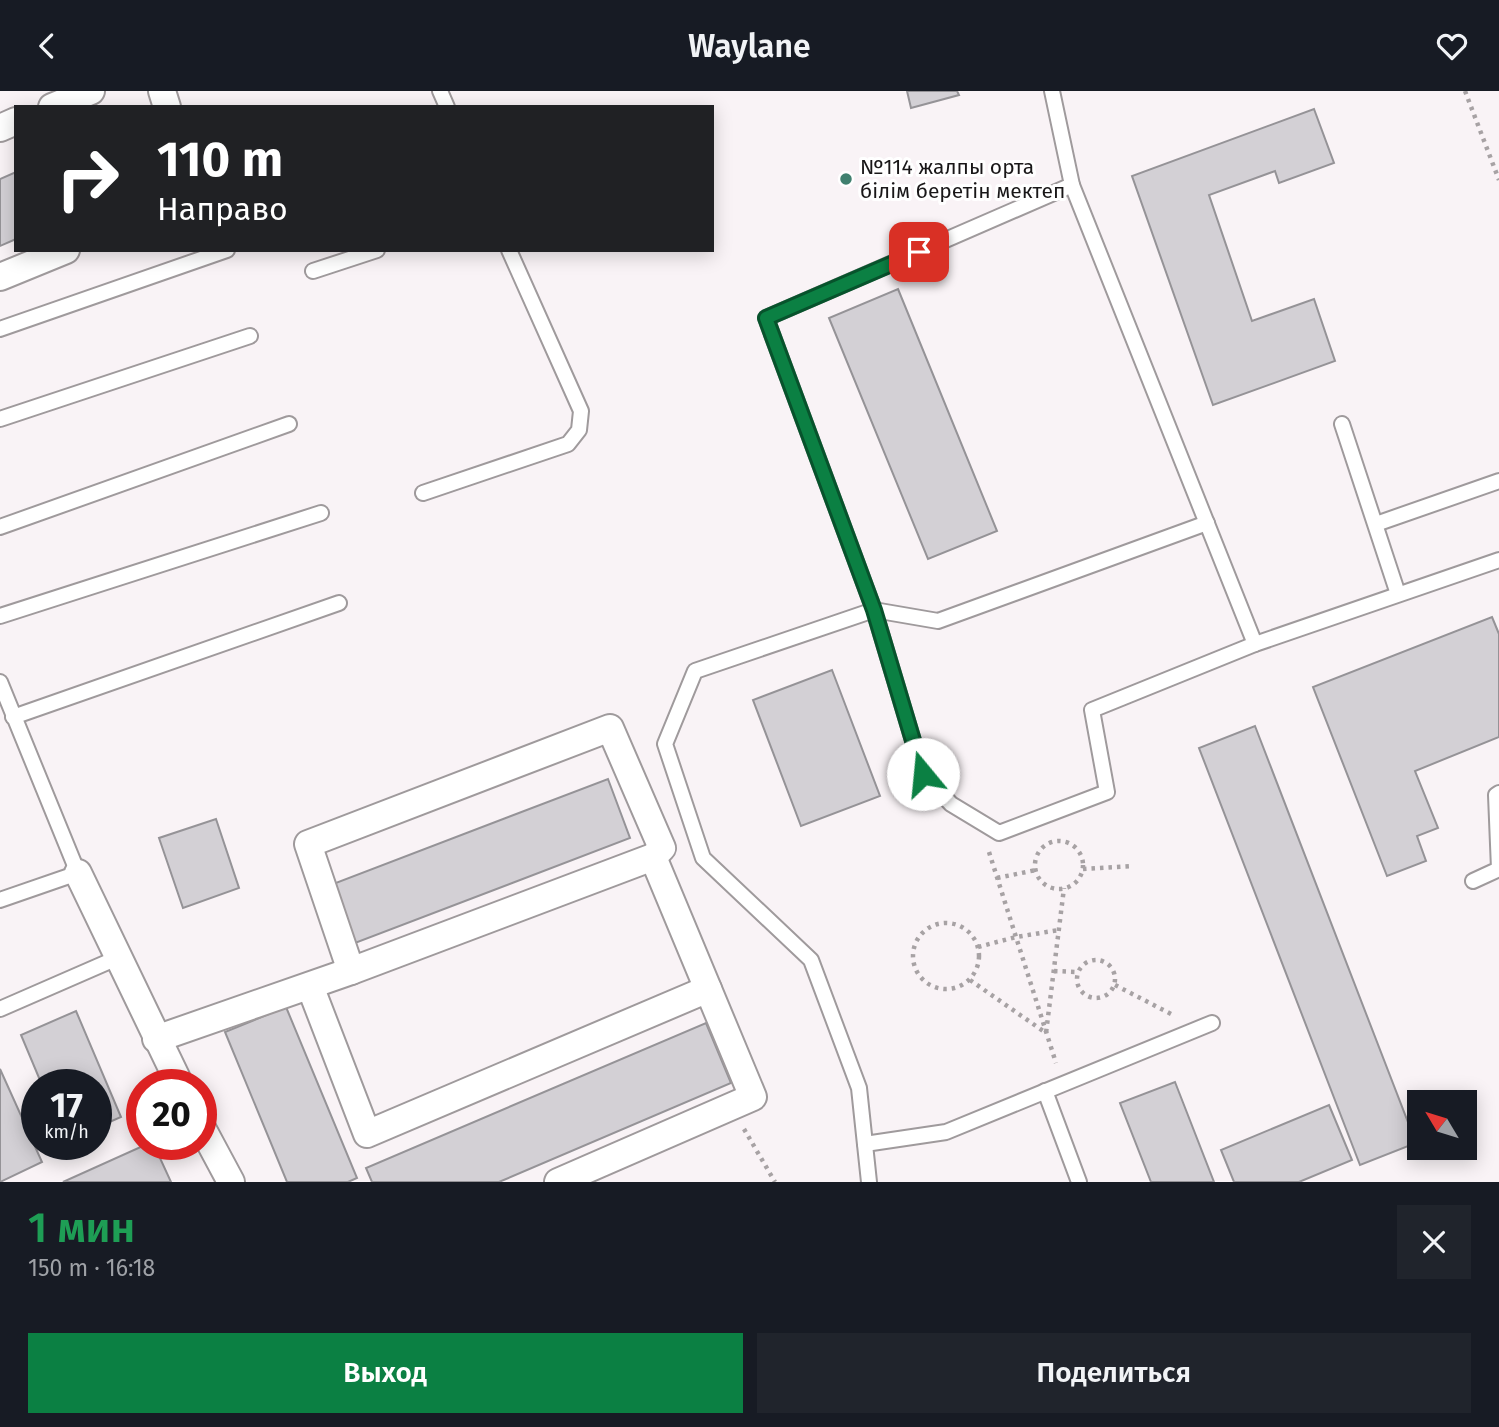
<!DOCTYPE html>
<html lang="ru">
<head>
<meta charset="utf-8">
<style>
	body { margin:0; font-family:"Fira Sans",sans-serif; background:#20242c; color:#f1f3f6; height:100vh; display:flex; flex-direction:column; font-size:26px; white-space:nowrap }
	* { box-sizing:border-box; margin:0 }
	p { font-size:23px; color:#9ea1a6 }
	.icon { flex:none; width:38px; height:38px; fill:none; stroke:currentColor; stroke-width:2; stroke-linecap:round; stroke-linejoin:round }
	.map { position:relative; height:1091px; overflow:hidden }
	.details { display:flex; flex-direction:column; background:#171b24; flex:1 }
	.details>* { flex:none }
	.guide { position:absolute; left:14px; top:14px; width:700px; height:147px; border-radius:0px; box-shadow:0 4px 18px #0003; background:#202124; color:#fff; overflow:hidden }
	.needle { width:46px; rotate:308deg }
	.tools { position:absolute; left:1407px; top:999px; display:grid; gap:14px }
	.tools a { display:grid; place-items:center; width:70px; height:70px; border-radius:0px; background:#171b24; box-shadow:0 4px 18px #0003; font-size:35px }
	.speed { position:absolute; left:21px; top:978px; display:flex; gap:14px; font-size:35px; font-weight:700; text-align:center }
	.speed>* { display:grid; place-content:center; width:91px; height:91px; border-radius:50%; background:#171b24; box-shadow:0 4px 18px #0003; line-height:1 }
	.speed small { font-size:18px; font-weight:400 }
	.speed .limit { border:10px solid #d22; background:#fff; color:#111 }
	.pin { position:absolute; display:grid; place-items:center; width:60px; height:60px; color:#fff; margin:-30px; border-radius:14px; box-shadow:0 4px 10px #0006 }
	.me { position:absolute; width:77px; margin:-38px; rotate:343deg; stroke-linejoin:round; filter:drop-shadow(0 0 5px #0008) }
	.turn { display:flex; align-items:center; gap:24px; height:147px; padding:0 28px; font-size:32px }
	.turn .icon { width:91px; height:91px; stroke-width:2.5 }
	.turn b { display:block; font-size:49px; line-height:60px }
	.round { display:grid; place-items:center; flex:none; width:74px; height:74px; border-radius:0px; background:#20242c }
	.overview { display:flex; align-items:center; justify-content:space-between; height:119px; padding:0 28px }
	h1 { font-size:42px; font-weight:600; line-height:52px; color:#1e9e55 }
	.cta { display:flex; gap:14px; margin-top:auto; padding:14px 28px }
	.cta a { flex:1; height:80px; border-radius:0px; background:#0b8043; color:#fff; font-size:28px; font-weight:600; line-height:80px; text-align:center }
	.cta a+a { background:#20242c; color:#f1f3f6 }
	header { display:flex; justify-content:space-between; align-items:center; height:91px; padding:0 28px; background:#171b24; font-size:32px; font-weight:600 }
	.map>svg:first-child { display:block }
	.building { fill:#d3d0d5; stroke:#959397; stroke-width:2 }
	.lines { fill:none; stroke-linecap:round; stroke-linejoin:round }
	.lane-casing { stroke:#9f9a9c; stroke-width:18 }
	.street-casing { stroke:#9f9a9c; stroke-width:30 }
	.path { stroke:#a7a2a4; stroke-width:4.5; stroke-dasharray:3.5 5; stroke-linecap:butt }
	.lane { stroke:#fff; stroke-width:14 }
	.street { stroke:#fff; stroke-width:26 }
	.route-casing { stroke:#07532c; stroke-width:18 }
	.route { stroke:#0b8043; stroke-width:12 }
	.poi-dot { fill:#40806f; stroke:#fff; stroke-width:2.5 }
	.labels { text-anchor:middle; stroke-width:6; stroke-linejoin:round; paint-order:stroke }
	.poi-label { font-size:21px; fill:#191718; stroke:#fff; text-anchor:start }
</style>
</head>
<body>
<header><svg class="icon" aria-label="back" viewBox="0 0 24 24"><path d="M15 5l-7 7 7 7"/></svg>Waylane<svg class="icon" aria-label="heart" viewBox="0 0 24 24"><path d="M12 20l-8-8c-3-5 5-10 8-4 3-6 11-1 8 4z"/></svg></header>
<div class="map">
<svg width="1499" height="1091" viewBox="0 0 1499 1091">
	<rect width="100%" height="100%" fill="#f9f3f6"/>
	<!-- building -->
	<g class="building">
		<path d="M 907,0 L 957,0 L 959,4 L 911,17 Z"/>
		<path d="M 1314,18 L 1334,72 L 1279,92 L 1275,80 L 1209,104 L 1252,230 L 1314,208 L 1335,270 L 1213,314 L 1132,85 Z"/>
		<path d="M 16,81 L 16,148 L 0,155 L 0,88 Z"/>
		<path d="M 898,198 L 997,440 L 928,468 L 829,227 Z"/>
		<path d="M 1492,526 L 1499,543 L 1499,646 L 1415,680 L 1438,737 L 1417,745 L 1426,770 L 1387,785 L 1313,596 Z"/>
		<path d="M 832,579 L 880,705 L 801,735 L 753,609 Z"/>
		<path d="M 1255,635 L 1416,1052 L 1360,1074 L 1199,657 Z"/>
		<path d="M 608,688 L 630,747 L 355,852 L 333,793 Z"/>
		<path d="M 216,728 L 239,797 L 183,817 L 159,747 Z"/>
		<path d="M 286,916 L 357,1087 L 348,1091 L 287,1091 L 225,941 Z"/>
		<path d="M 76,920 L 121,1026 L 96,1037 L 96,994 L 42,994 L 21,944 Z"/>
		<path d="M 706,932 L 731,992 L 499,1091 L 372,1091 L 366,1077 Z"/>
		<path d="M 0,978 L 42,1071 L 0,1091 Z"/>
		<path d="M 1175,991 L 1214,1091 L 1151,1091 L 1120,1012 Z"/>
		<path d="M 1329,1014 L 1352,1069 L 1299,1091 L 1234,1091 L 1221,1059 Z"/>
		<path d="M 145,1054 L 154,1054 L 171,1091 L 63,1091 Z"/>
	</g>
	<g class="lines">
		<defs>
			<g id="lane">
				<path d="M 440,0 L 447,16"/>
				<path d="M 1052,0 L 1072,94 L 766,227 L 874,519 L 923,683 L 951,713 L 999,742 L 1107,701 L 1092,619 L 1255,553 L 1499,469"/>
				<path d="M 1072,94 L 1255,553"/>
				<path d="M 313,180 L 377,159"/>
				<path d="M 0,238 L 227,159"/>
				<path d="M 0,328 L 250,245"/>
				<path d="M 1342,333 L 1398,503"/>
				<path d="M 423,402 L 568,353 L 579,339 L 581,320 L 509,159"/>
				<path d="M 1376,433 L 1499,390"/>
				<path d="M 0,436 L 289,333"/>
				<path d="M 0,525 L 321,422"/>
				<path d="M 0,591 L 78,782 L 0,809"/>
				<path d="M 13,626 L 339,512"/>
				<path d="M 1473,790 L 1499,778 L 1496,704 L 1499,702"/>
				<path d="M 0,918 L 117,867"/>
				<path d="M 1045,1000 L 1079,1091"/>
				<path d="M 865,1053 L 946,1041 L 1212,932"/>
				<path d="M 869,1091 L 859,997 L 811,869 L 703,767 L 665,653 L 695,580 L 874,519 L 938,530 L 1207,432"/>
			</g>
			<g id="street">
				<path d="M 162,0 L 167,16"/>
				<path d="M 52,16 L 91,0"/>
				<path d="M 0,37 L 16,30"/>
				<path d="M 0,186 L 66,159"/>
				<path d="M 610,637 L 662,757 L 653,766 L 351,880 L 308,753 Z"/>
				<path d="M 78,782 L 180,994"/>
				<path d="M 310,895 L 367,1043 L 708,898"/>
				<path d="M 156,948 L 351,880"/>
				<path d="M 201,1035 L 231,1091"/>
				<path d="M 558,1091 L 753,1006 L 653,766"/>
			</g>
		</defs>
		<!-- lane casing -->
		<use href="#lane" class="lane-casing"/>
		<!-- street casing -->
		<use href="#street" class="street-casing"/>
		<!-- path -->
		<g class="path">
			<path d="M 1465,0 L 1499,89"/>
			<circle cx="1059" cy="774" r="24"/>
			<path d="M 989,761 L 1056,972"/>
			<path d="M 1083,778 L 1133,775"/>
			<path d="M 997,787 L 1036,779"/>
			<circle cx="946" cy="865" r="33"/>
			<path d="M 978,856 L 1016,846 L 1059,839"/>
			<circle cx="1096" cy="888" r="19"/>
			<path d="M 1054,880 L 1077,881"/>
			<path d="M 970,889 L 1046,942 L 1064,797"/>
			<path d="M 1115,894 L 1173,924"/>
			<path d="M 744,1038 L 775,1091"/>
		</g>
		<!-- lane -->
		<use href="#lane" class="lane"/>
		<!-- street -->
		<use href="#street" class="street"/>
	</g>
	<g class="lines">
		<defs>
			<path id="route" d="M 919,161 L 766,227 L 874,519 L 923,683"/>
		</defs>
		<!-- route casing -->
		<use href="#route" class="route-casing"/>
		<!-- route -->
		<use href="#route" class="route"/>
	</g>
	<!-- markers -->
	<circle class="poi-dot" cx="846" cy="88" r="7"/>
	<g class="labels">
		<!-- poi labels -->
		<g class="poi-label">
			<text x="860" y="83">№114 жалпы орта<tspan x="860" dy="24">білім беретін мектеп</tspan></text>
		</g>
	</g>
</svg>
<div class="tools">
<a><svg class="needle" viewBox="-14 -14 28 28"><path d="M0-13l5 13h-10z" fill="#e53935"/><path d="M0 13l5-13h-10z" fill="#9ea1a6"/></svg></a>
</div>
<div class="speed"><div>17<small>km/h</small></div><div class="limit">20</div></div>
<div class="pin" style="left:919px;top:161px;background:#d93025"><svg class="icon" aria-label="arrive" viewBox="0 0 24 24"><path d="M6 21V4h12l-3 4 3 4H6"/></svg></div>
<svg class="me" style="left:923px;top:683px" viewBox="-20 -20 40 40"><circle r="19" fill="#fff"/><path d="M0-13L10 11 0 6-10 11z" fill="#0b8043"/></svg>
<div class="guide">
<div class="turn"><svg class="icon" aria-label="right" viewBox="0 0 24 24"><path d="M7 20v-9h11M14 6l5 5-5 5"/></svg><div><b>110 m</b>Направо</div></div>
</div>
</div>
<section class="details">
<div class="overview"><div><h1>1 мин</h1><p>150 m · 16:18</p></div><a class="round"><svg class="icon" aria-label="close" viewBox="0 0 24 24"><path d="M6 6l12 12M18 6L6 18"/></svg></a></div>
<div class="cta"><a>Выход</a><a>Поделиться</a></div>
</section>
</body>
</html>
